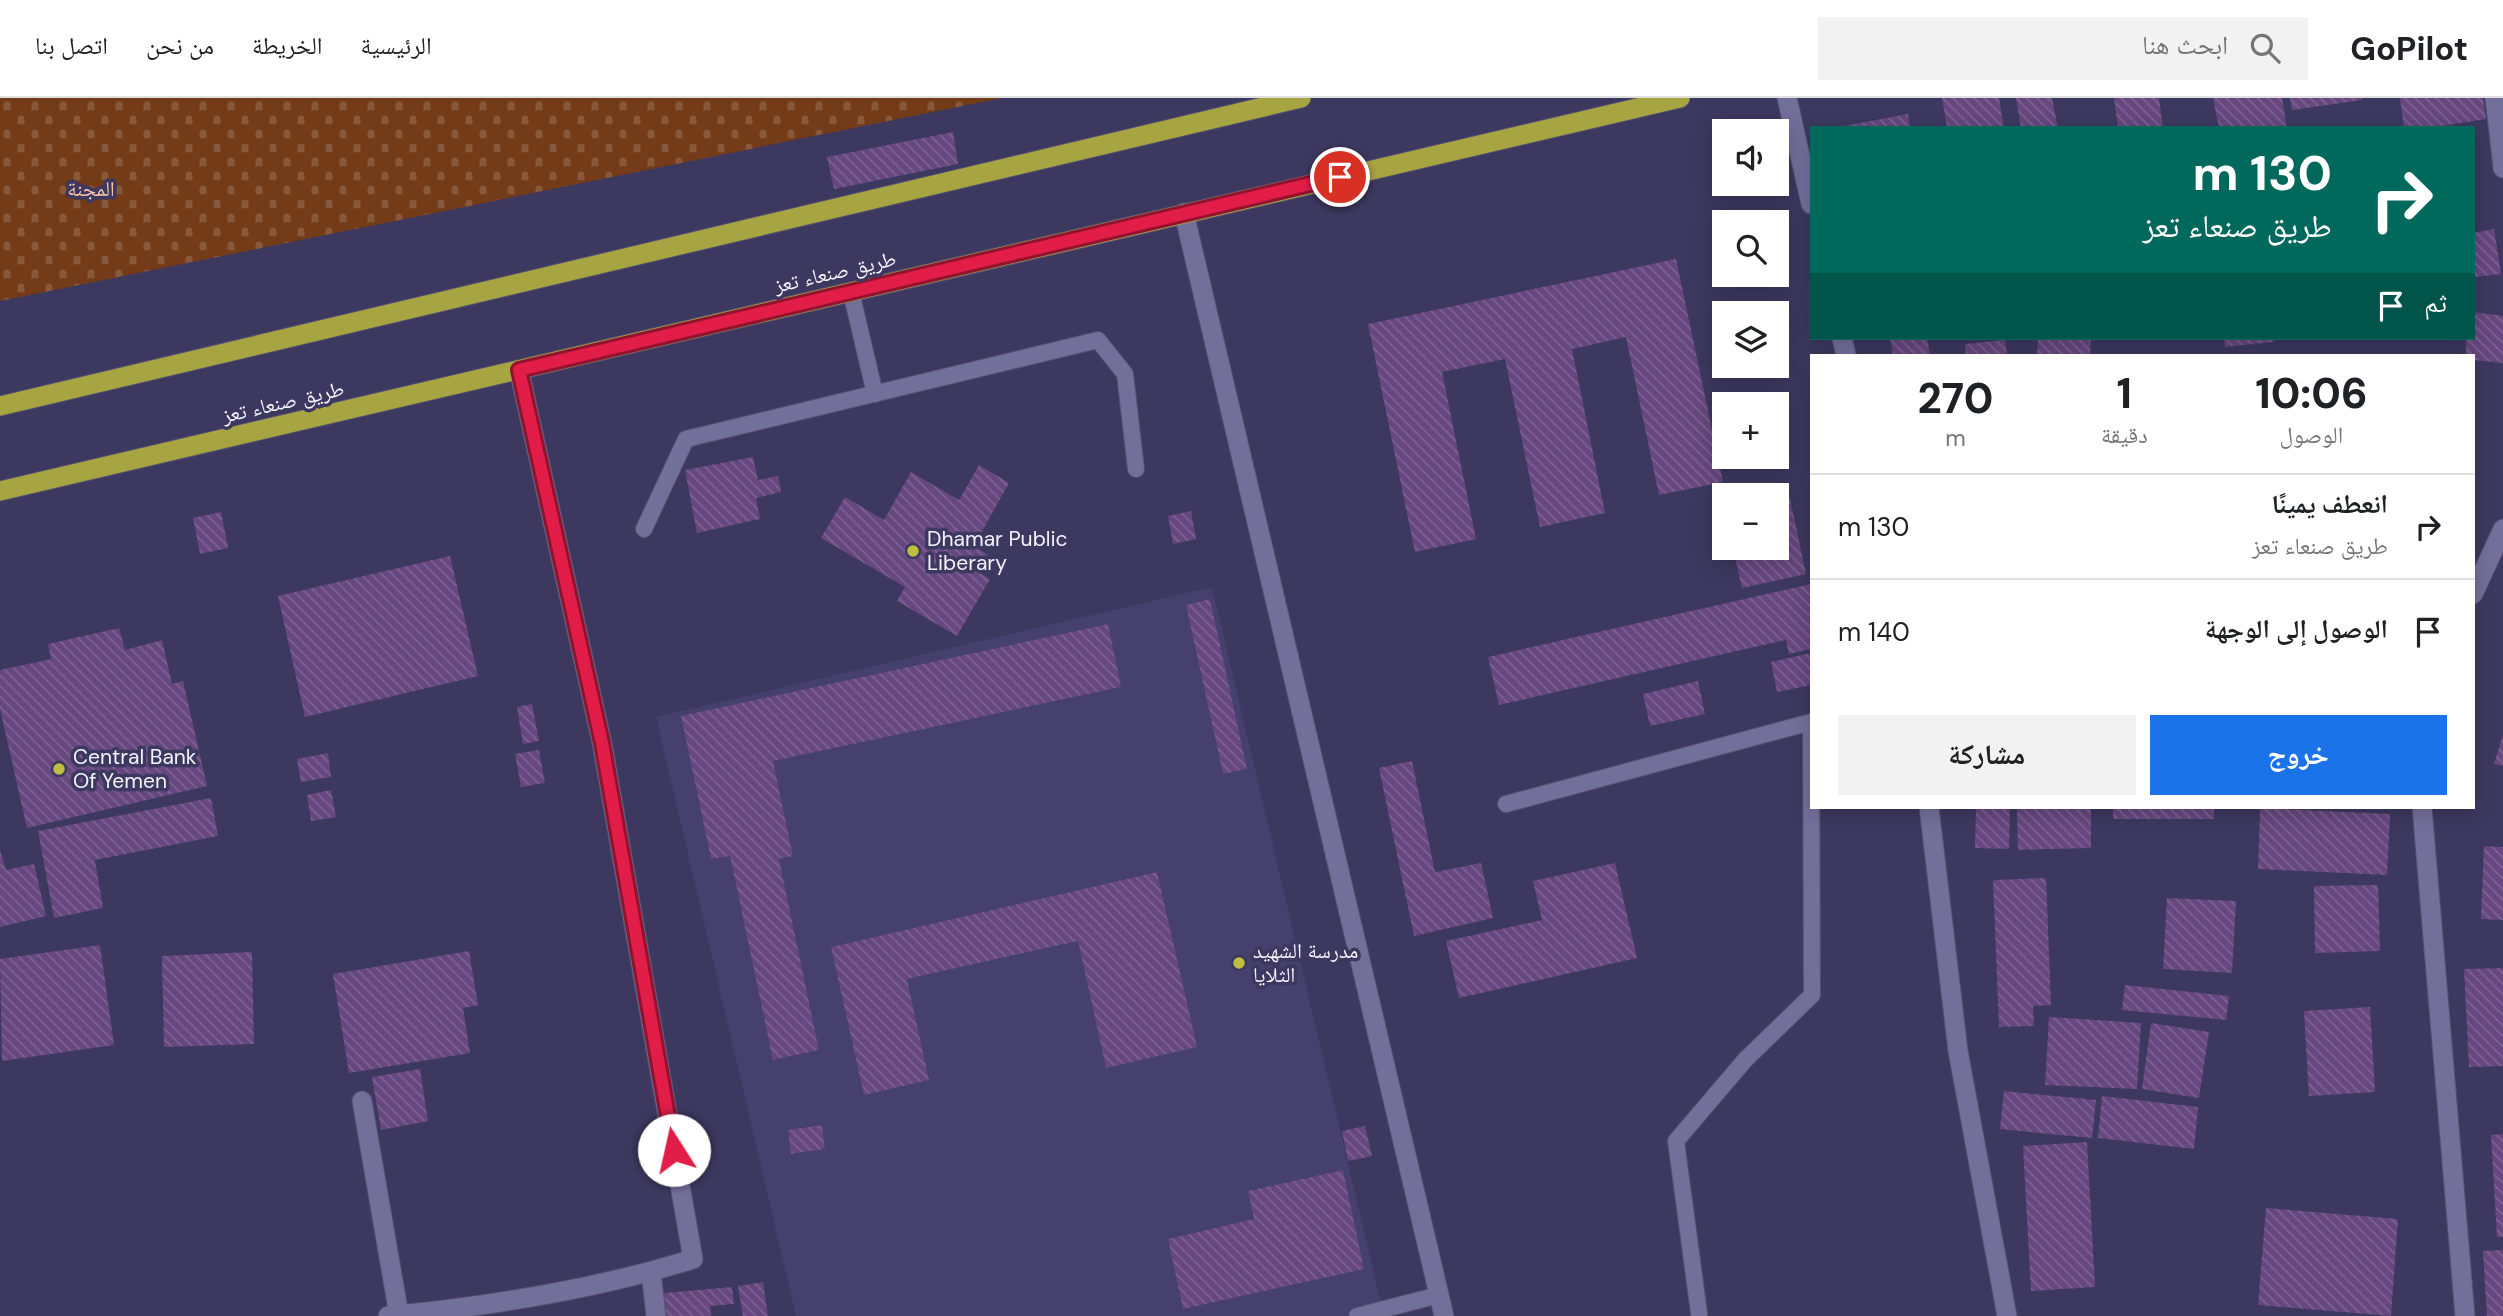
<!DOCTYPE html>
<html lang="ar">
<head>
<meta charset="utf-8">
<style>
	body { margin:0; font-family:"DM Sans","Noto Naskh Arabic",sans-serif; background:#f2f2f2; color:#202124; direction:rtl; height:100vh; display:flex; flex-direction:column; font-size:26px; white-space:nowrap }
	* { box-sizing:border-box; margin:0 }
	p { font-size:23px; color:#757577 }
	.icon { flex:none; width:38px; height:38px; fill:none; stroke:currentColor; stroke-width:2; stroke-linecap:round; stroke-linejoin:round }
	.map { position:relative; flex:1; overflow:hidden; direction:ltr }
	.details { position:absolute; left:1810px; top:256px; width:665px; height:455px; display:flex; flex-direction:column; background:#fff; border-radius:0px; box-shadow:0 4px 18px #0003; direction:rtl }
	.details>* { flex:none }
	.guide { position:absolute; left:1810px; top:28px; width:665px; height:214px; border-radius:0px; box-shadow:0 4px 18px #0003; direction:rtl; background:#00695c; color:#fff; overflow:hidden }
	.buttons { position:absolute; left:1712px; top:21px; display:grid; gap:14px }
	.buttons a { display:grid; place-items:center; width:77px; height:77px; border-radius:0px; background:#fff; box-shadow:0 4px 18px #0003; font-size:35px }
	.pin { position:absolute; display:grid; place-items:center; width:60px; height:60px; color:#fff; margin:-30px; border:4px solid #fff; border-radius:50%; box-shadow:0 2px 7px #0007 }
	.me { position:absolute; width:77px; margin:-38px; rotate:350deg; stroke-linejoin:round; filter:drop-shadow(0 0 5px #0008) }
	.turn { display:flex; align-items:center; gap:24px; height:147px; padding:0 28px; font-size:32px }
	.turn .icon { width:91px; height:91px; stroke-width:2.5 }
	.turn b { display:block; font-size:49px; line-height:60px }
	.then { display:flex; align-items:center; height:66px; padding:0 28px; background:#0003; gap:14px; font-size:26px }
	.eta { display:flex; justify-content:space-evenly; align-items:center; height:119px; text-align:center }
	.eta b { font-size:42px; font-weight:800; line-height:49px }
	.button { display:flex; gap:14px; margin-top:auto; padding:14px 28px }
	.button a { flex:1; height:80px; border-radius:0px; background:#1a73e8; color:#fff; font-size:28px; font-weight:800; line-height:80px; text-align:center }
	.button a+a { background:#f2f2f2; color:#202124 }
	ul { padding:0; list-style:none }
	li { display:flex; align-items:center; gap:21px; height:105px; padding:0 28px; border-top:2px solid #e0e0e0 }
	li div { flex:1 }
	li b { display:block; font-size:26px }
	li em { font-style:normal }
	header { display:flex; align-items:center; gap:42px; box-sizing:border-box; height:98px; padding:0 35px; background:#fff; border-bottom:2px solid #e0e0e0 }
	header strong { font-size:33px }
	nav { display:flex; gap:38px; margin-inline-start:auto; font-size:24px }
	.search { width:490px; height:63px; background:#f2f2f2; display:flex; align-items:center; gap:18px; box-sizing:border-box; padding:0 24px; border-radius:0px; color:#757577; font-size:26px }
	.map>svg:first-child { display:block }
	.built { fill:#46406e; fill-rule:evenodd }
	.cemetery { fill:url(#cemetery-stones) }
	.building { fill:url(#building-back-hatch) }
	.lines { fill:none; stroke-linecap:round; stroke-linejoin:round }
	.service-casing { stroke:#565170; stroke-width:18 }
	.minor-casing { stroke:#565170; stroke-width:21 }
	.trunk-casing { stroke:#565170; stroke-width:21 }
	.service { stroke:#736f9b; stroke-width:16 }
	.minor { stroke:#736f9b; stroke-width:19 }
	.trunk { stroke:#a7a442; stroke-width:19 }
	.route-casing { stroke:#92132f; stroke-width:18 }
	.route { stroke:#e11d48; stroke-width:12 }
	.poi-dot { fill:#bfbe41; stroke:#3d385f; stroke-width:2.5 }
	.labels { text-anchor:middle; stroke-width:7; stroke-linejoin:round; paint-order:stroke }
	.park-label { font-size:21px; fill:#fdc5a8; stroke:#3d385f }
	.street-label { font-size:21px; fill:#f3f3fd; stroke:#3d385f }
	.poi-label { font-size:21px; fill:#f3f3fd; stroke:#3d385f; text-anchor:start }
</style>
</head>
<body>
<header>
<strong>GoPilot</strong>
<div class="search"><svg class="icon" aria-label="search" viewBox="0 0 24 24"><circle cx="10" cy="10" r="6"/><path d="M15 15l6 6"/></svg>ابحث هنا</div>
<nav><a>الرئيسية</a><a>الخريطة</a><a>من نحن</a><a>اتصل بنا</a></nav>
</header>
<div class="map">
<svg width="2503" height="1218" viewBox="0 0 2503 1218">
	<defs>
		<pattern id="cemetery-stones" width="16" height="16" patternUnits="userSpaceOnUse" patternTransform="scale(1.75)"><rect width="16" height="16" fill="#743b18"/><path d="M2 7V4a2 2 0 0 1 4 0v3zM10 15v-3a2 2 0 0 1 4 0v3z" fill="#88583a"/></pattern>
		<pattern id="building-back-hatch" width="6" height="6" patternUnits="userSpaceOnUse" patternTransform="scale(1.75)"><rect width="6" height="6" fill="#66477f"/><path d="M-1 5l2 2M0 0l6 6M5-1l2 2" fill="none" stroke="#7c6292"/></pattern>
	</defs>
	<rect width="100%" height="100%" fill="#3d385f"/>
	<!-- built -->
	<path class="built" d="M 1212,489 L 1384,1218 L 796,1218 L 656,619 ZM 1210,501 L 1247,671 L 1223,676 L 1186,507 ZM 1108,526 L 1120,589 L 773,663 L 793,757 L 779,761 L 819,952 L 773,962 L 730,758 L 711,761 L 681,618 ZM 1157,774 L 1106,970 L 1078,843 L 907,881 L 929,981 L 864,996 L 831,849 ZM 821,1027 L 825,1051 L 791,1056 L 788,1032 ZM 1343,1072 L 1364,1171 L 1183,1211 L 1168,1141 L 1254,1121 L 1248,1093 Z"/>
	<!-- cemetery -->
	<path class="cemetery" d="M 0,0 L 1002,0 L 0,203 Z"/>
	<!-- building -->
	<g class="building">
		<path d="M 1942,0 L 1999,0 L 2004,30 L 1947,30 Z"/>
		<path d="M 2016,0 L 2052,0 L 2058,30 L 2021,30 Z"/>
		<path d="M 2114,0 L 2159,0 L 2163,30 L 2118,30 Z"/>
		<path d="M 2213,0 L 2282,0 L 2287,30 L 2219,30 Z"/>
		<path d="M 2290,0 L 2362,0 L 2362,2 L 2292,12 Z"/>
		<path d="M 2400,0 L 2483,0 L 2486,21 L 2429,30 L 2404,30 Z"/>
		<path d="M 1908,16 L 1910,30 L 1845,30 L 1844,28 Z"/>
		<path d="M 953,34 L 958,66 L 834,91 L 827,59 Z"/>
		<path d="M 2494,131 L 2501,176 L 2473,179 L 2473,135 Z"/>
		<path d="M 1676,161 L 1723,384 L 1659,397 L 1626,239 L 1572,251 L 1605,415 L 1540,429 L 1505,261 L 1442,274 L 1476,441 L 1415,454 L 1368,226 Z"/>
		<path d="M 2473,214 L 2503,218 L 2503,265 L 2473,262 L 2473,257 L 2466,257 L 2466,240 L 2473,240 Z"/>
		<path d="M 1890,240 L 1927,240 L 1930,257 L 1893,257 Z"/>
		<path d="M 2038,240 L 2091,240 L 2090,257 L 2037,257 Z"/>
		<path d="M 2224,240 L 2273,240 L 2274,244 L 2225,249 Z"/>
		<path d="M 2005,242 L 2007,257 L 1966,257 L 1965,246 Z"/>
		<path d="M 753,359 L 758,382 L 778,378 L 781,394 L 756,400 L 760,421 L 697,435 L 685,372 Z"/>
		<path d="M 979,367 L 1009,385 L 974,448 L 990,458 L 980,475 L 990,481 L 957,538 L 897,503 L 905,489 L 821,440 L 845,399 L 884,422 L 911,374 L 959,402 Z"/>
		<path d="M 1787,386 L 1806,476 L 1742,490 L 1733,450 L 1776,450 L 1776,397 L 1743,396 Z"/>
		<path d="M 1191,413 L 1196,441 L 1173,446 L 1168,418 Z"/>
		<path d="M 221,414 L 228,450 L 200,456 L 193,420 Z"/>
		<path d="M 450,458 L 478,578 L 305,619 L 278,498 Z"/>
		<path d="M 1811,486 L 1811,551 L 1789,556 L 1786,542 L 1499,607 L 1488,559 Z"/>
		<path d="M 1210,501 L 1247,671 L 1223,676 L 1186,507 Z"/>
		<path d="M 1108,526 L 1121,589 L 773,663 L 793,758 L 779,761 L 819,952 L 773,962 L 730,758 L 711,761 L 681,618 Z"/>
		<path d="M 119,530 L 125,552 L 162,542 L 172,586 L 183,583 L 207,688 L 27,730 L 0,611 L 0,572 L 51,561 L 48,546 Z"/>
		<path d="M 1811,555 L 1811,587 L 1777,594 L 1771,564 Z"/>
		<path d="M 1698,583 L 1705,616 L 1650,628 L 1643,596 Z"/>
		<path d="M 532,606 L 539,643 L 523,646 L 517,609 Z"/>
		<path d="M 2502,640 L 2503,640 L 2503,668 L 2494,666 Z"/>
		<path d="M 539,652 L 545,685 L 521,689 L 515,656 Z"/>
		<path d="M 328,655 L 331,679 L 301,684 L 297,661 Z"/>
		<path d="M 1412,663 L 1435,774 L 1481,765 L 1493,820 L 1414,838 L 1379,670 Z"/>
		<path d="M 331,692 L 336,719 L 311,723 L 307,697 Z"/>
		<path d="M 211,700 L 218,738 L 95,762 L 103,810 L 54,820 L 38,733 Z"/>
		<path d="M 1976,709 L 2010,709 L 2009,751 L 1975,750 Z"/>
		<path d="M 2017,709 L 2091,709 L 2091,750 L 2018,752 Z"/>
		<rect x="2113" y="709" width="101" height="12"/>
		<path d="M 2260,710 L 2390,716 L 2387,777 L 2258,771 Z"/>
		<path d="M 2484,748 L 2503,749 L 2503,822 L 2481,821 Z"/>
		<path d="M 0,752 L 6,772 L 34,766 L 46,818 L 0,829 Z"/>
		<path d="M 1615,765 L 1637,860 L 1459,900 L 1446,843 L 1542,822 L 1533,783 Z"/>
		<path d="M 1157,774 L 1197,949 L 1106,970 L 1078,843 L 907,881 L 929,982 L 864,997 L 831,849 Z"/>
		<path d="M 2046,780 L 2051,907 L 2033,908 L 2034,928 L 1999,929 L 1993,782 Z"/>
		<path d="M 2378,787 L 2380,853 L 2315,855 L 2314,788 Z"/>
		<path d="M 2167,800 L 2236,803 L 2232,875 L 2163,871 Z"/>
		<path d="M 100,847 L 114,947 L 2,963 L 0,861 Z"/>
		<path d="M 469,853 L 478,907 L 463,910 L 470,955 L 349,975 L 333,876 Z"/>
		<path d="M 252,854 L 254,946 L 164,949 L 162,858 Z"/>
		<path d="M 2503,870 L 2503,968 L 2469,969 L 2464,871 Z"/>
		<path d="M 2125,887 L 2229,898 L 2226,922 L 2122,912 Z"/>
		<path d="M 2370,909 L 2375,994 L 2309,998 L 2304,913 Z"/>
		<path d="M 2049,919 L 2141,925 L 2137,991 L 2045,987 Z"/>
		<path d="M 2151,925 L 2209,934 L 2199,1000 L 2142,991 Z"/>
		<path d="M 420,971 L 428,1023 L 381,1032 L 372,979 Z"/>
		<path d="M 2004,993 L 2096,1002 L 2092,1040 L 2000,1031 Z"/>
		<path d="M 2102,998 L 2198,1009 L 2194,1051 L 2098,1040 Z"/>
		<path d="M 822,1027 L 825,1051 L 791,1056 L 788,1032 Z"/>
		<path d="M 1365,1028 L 1372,1058 L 1348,1063 L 1342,1033 Z"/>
		<path d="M 2503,1036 L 2503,1139 L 2497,1139 L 2491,1037 Z"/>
		<path d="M 2087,1044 L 2095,1189 L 2031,1193 L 2023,1048 Z"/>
		<path d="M 1343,1072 L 1364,1171 L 1183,1211 L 1168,1141 L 1254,1121 L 1248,1093 Z"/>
		<path d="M 2266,1110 L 2398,1121 L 2391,1218 L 2258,1207 Z"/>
		<path d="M 2503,1152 L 2503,1218 L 2487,1218 L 2483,1153 Z"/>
		<path d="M 763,1184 L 768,1218 L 743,1218 L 738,1188 Z"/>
		<path d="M 732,1189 L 734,1206 L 710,1208 L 711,1218 L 666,1218 L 664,1195 Z"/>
	</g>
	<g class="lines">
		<defs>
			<g id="service">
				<path d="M 851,194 L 875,296"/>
				<path d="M 644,431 L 686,341 L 1098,242 L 1125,276 L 1136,371"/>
				<path d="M 1506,706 L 1811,624"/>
				<path d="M 1699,1215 L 1676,1043 L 1745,962 L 1812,897 L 1811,624"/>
				<path d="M 1357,1218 L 1439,1197"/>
			</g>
			<g id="minor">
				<path d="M 1787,0 L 1811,106"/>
				<path d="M 2495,0 L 2503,70"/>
				<path d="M 1184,115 L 1444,1218"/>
				<path d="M 1842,240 L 1846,257"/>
				<path d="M 2473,496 L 2503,431"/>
				<path d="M 1929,709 L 1958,953 L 2007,1218"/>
				<path d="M 2422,709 L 2465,1218"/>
				<path d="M 362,1003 L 399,1217"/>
				<path d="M 651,1174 L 656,1218"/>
				<path d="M 388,1218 C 491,1208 594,1192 693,1161 L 602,645 L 519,272"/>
			</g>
			<g id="trunk">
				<path d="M 0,308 L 1301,0"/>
				<path d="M 0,393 L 1680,0"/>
			</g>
		</defs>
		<!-- service casing -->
		<use href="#service" class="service-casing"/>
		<!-- minor casing -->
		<use href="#minor" class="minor-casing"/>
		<!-- trunk casing -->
		<use href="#trunk" class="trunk-casing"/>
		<!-- service -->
		<use href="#service" class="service"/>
		<!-- minor -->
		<use href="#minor" class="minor"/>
		<!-- trunk -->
		<use href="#trunk" class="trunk"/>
	</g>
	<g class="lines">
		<defs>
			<path id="route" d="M 674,1052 L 602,645 L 519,272 L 1340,79"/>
		</defs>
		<!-- route casing -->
		<use href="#route" class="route-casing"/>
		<!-- route -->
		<use href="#route" class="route"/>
	</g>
	<!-- markers -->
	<g class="poi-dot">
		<circle cx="913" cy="453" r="7"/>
		<circle cx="59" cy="671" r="7"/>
		<circle cx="1239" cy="865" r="7"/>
	</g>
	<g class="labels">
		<!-- park labels -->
		<g class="park-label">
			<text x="91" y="98">المجنة</text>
		</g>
		<!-- street labels -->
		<g class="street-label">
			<text transform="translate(835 174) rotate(-13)" y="7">طريق صنعاء تعز</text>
			<text transform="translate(283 304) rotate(-13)" y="7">طريق صنعاء تعز</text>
		</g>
		<!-- poi labels -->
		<g class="poi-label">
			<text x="927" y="448">Dhamar Public<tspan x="927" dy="24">Liberary</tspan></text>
			<text x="73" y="666">Central Bank<tspan x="73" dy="24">Of Yemen</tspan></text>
			<text x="1253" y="860">مدرسة الشهيد<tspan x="1253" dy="24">الثلايا</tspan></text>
		</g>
	</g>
</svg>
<div class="buttons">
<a><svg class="icon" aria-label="sound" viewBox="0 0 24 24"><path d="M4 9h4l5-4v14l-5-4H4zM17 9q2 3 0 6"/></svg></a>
<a><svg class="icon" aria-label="search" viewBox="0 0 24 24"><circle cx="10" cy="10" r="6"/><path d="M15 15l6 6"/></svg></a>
<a><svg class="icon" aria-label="layers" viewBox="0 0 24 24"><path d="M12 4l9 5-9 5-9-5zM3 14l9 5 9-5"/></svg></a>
<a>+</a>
<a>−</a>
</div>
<div class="pin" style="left:1340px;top:79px;background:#d93025"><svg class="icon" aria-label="arrive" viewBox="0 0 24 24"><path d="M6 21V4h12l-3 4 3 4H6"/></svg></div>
<svg class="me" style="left:674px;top:1052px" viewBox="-20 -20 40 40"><circle r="19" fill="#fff"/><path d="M0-13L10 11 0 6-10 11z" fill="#e11d48"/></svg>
<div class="guide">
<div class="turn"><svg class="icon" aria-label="right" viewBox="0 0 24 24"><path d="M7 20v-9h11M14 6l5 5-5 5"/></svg><div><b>130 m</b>طريق صنعاء تعز</div></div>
<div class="then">ثم<svg class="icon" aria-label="arrive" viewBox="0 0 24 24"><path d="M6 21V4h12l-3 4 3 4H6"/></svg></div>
</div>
<section class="details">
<div class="eta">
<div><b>10:06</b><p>الوصول</p></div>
<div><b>1</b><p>دقيقة</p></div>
<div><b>270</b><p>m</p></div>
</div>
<ul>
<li><svg class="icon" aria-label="right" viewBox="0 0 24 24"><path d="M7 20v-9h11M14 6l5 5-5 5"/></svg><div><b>انعطف يمينًا</b><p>طريق صنعاء تعز</p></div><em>130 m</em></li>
<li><svg class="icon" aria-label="arrive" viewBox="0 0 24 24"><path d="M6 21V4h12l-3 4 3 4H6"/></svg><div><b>الوصول إلى الوجهة</b></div><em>140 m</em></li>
</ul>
<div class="button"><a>خروج</a><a>مشاركة</a></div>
</section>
</div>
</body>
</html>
